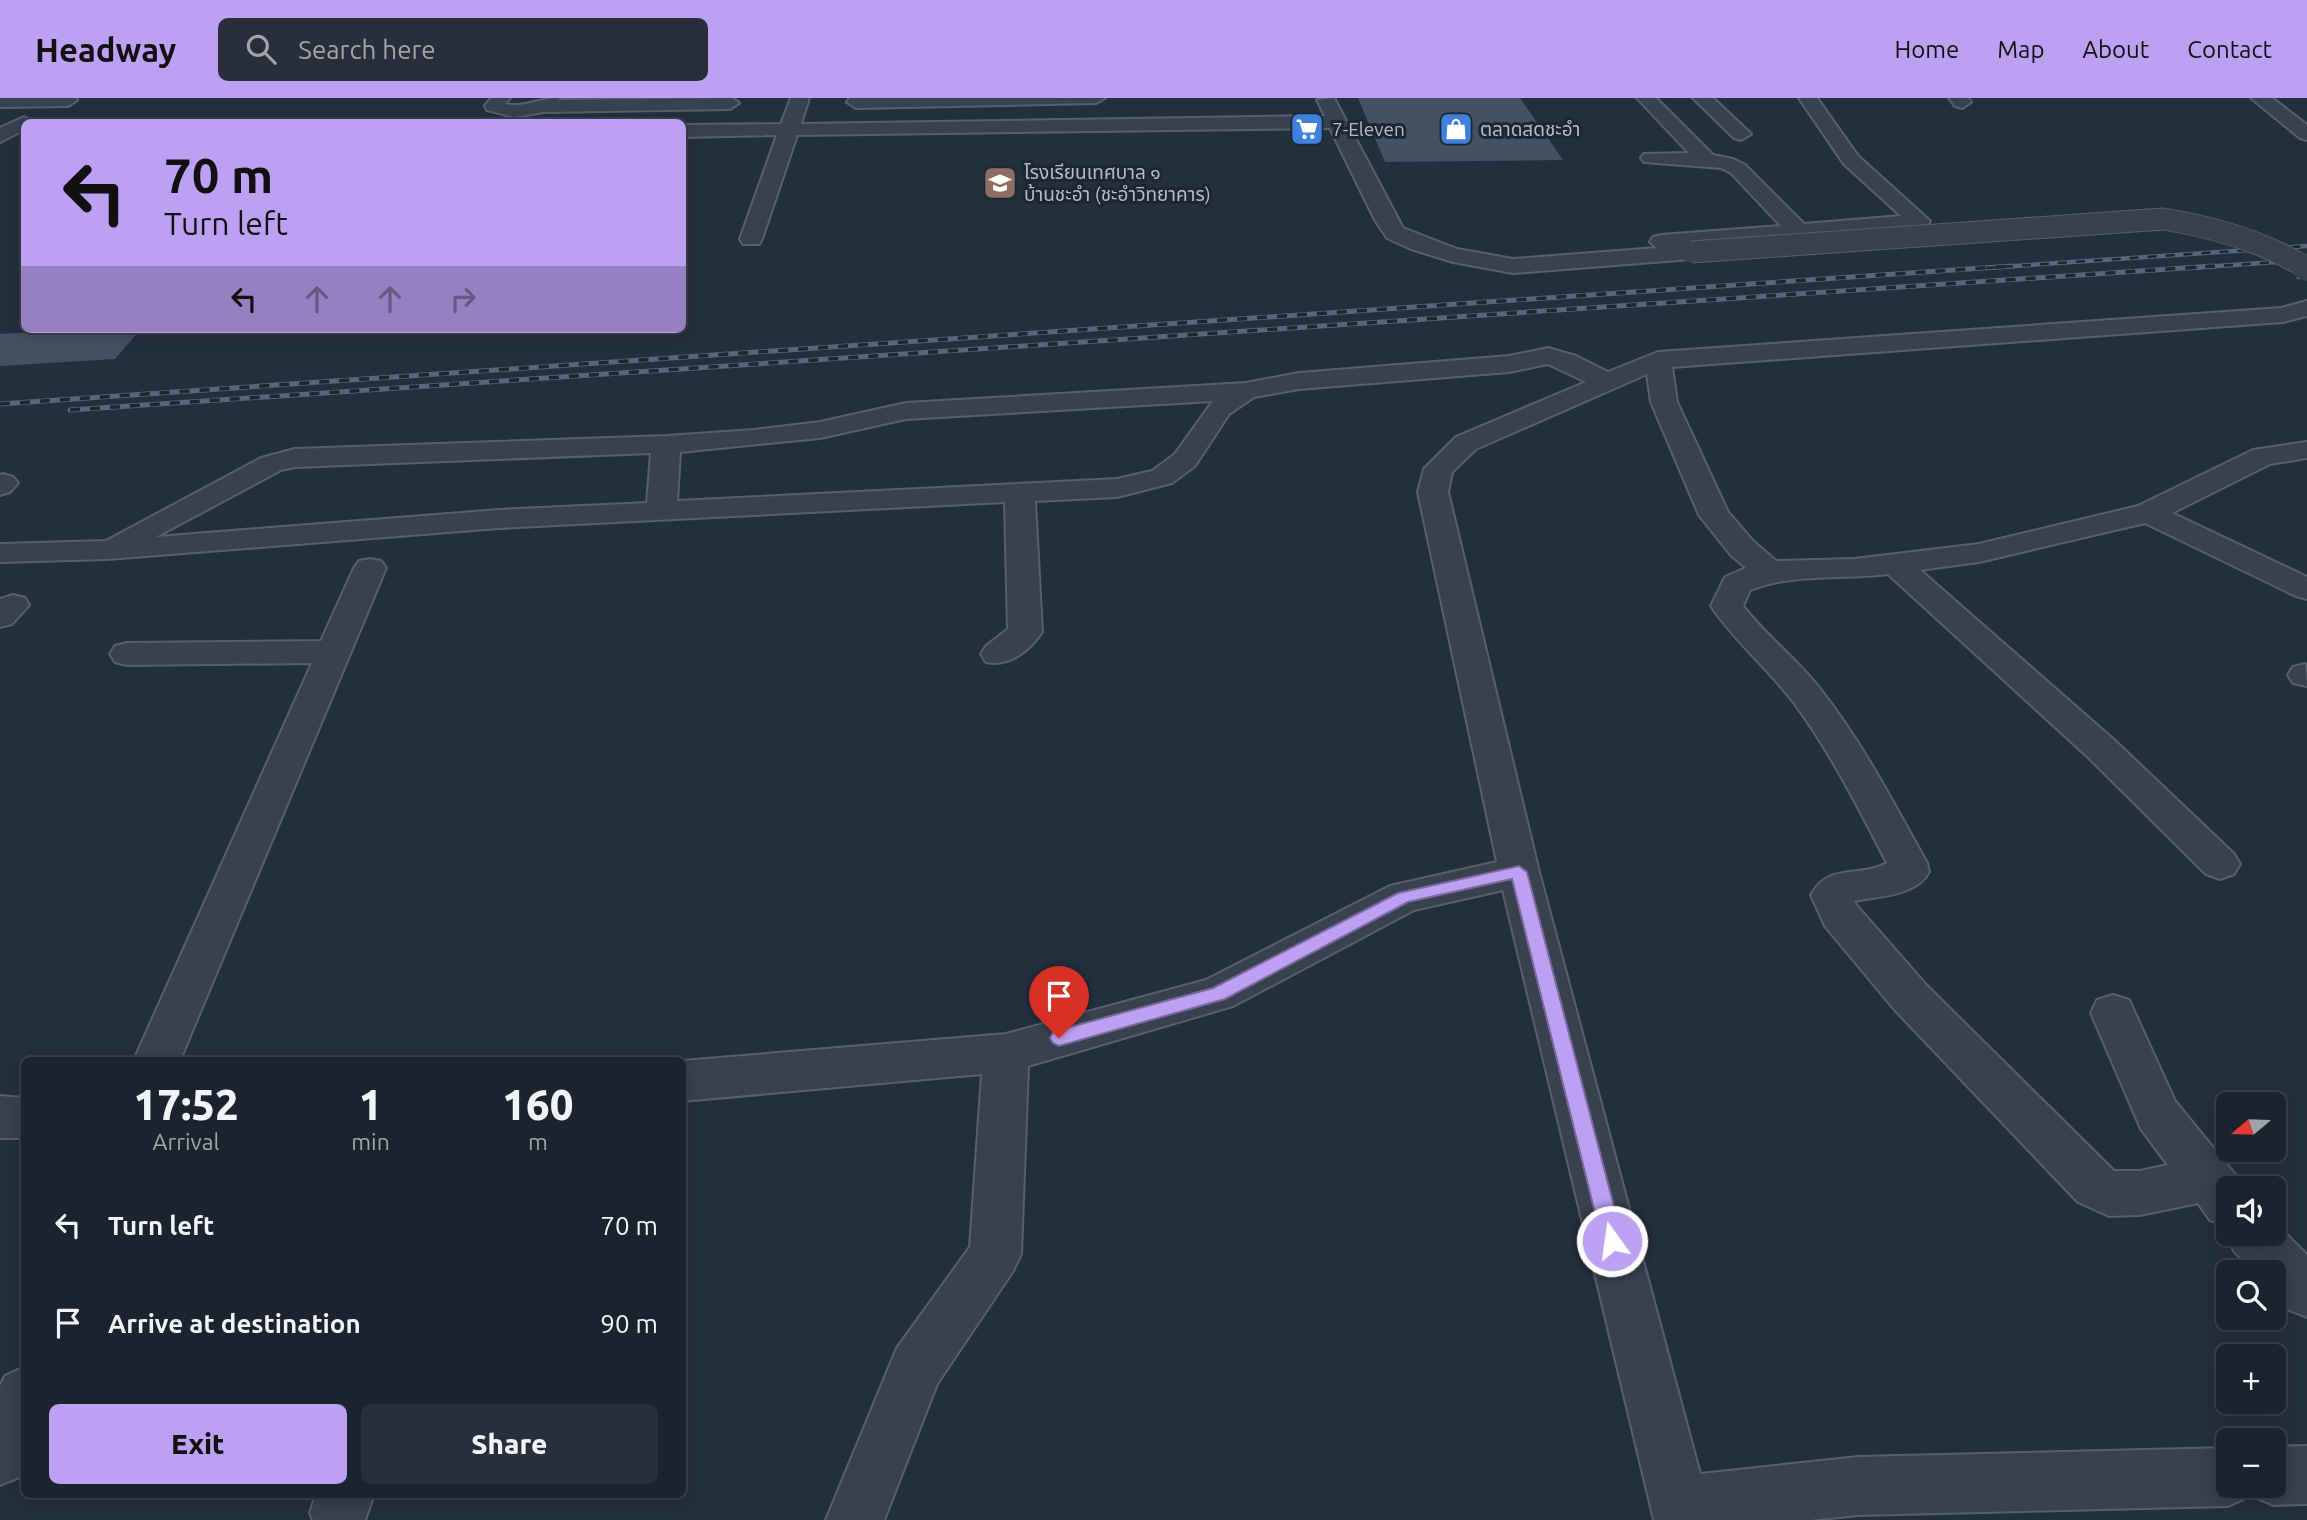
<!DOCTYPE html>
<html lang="en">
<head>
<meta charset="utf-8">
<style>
	body { margin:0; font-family:Ubuntu,"Noto Sans Thai",sans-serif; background:#282f3a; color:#f1f3f6; height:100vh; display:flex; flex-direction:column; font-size:26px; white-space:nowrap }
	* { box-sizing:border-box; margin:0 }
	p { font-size:23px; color:#a0a4aa }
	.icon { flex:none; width:38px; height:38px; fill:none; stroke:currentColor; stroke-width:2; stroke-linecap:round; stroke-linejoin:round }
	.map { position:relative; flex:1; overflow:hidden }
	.panel { position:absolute; left:21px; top:959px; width:665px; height:441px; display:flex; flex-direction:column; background:#1b232e; border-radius:10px; box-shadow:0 4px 18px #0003,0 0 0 2px #39404a }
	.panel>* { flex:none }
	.guide { position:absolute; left:21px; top:21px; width:665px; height:214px; border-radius:10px; box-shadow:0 4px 18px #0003,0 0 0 2px #39404a; background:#bca0f2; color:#111; overflow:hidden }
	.needle { width:46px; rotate:251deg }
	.tools { position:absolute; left:2216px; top:994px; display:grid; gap:14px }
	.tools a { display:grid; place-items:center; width:70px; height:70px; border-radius:10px; background:#1b232e; box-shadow:0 4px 18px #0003,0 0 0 2px #39404a; font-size:35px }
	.pin { position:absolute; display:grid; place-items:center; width:60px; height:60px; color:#fff; margin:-72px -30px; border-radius:50% 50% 50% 0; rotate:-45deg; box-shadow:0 0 7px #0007 }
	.pin .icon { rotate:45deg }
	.me { position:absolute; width:77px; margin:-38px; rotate:346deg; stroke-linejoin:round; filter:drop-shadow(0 0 5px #0008) }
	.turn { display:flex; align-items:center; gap:24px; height:147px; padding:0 28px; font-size:32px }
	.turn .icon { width:91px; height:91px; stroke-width:2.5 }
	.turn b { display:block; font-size:49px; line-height:60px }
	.lanes { display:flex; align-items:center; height:66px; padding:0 28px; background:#0003; justify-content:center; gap:35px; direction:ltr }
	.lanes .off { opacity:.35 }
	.eta { display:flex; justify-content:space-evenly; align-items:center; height:119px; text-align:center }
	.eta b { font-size:42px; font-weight:800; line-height:49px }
	.cta { display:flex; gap:14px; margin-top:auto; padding:14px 28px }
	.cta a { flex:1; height:80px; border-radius:10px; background:#bca0f2; color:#111; font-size:28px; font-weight:800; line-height:80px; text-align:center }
	.cta a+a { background:#282f3a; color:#f1f3f6 }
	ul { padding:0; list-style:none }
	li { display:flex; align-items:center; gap:21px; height:98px; padding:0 28px }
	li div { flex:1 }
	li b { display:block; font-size:26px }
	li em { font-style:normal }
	header { display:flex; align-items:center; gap:42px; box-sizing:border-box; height:98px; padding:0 35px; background:#bca0f2; color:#111 }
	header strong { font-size:33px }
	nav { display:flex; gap:38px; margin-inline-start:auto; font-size:24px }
	.search { width:490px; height:63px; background:#282f3a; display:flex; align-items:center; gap:18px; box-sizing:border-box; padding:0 24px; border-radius:10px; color:#a0a4aa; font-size:26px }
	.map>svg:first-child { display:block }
	.building { fill:#455162 }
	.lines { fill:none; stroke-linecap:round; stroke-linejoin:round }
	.minor-casing { stroke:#565f6c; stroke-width:4 }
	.minor { fill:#38414e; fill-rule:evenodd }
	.rail-far1-casing { stroke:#5a6575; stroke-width:4.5 }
	.rail-casing { stroke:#5a6575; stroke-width:5 }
	.rail-far1 { stroke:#1d2633; stroke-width:2.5; stroke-dasharray:9; stroke-linecap:butt }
	.rail { stroke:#1d2633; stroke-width:3.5; stroke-dasharray:10; stroke-linecap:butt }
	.minor-bridge-far1-casing { stroke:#565f6c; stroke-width:23; stroke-linecap:butt }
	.minor-bridge-casing { stroke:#565f6c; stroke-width:29; stroke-linecap:butt }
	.minor-bridge-far1 { stroke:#38414e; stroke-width:21 }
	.minor-bridge { stroke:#38414e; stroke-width:26 }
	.route { fill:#bca0f2; stroke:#7a689d; stroke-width:2 }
	.labels { text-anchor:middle; stroke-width:6; stroke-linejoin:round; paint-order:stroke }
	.far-poi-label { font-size:19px; fill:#b4bcc9; stroke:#1d2633; text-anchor:start }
</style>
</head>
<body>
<header>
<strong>Headway</strong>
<div class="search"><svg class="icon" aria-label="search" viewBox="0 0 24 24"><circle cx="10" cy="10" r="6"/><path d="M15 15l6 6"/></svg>Search here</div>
<nav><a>Home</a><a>Map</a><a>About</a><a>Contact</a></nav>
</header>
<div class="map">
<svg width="2307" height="1422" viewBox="0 0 2307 1422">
	<rect width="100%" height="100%" fill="#242f3e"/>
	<!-- building -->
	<g class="building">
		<path d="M 1358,0 L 1520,0 L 1563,62 L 1385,64 Z"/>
		<path d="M 85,231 L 141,231 L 115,261 L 0,268 L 0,236 Z"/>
	</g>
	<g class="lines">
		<defs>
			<g id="minor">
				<path d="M 0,0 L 76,0 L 77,2 L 68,8 L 0,9 Z"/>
				<path d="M 491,0 L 510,0 L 505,6 C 526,10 539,0 559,0 L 559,2 L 732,0 L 739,5 L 730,11 L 544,14 L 514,19 L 487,12 L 485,8 Z"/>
				<path d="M 791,0 L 809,0 L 801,26 L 1325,18 L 1317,2 L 1334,0 L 1403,130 L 1457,151 L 1513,161 L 1657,150 L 1650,144 L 1653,139 L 1661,137 L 1781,128 L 1731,75 L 1721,70 L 1644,64 L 1641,60 L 1644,56 L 1689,55 L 1637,0 L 1656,0 L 1713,57 L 1733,61 L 1745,67 L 1804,126 L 1901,118 L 1844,66 L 1799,0 L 1817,0 L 1858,58 L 1930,123 L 1927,128 L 1919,130 L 1694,148 L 1702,154 L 1699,159 L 1691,161 L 1513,175 L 1453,164 L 1411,151 L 1387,140 L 1375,122 L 1330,30 L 797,37 L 762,141 L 759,146 L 743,146 L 740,141 L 777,37 L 682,39 L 682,27 L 781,26 Z"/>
				<path d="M 850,0 L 1105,0 L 1096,5 L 856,10 L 847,4 Z"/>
				<path d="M 1693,0 L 1713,0 L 1751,36 L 1741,42 L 1734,40 Z"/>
				<path d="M 1949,0 L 1968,0 L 1971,4 L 1962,10 L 1955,8 Z"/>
				<path d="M 2251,0 L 2272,0 L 2307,27 L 2307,42 L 2300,40 Z"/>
				<path d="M 24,19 L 33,24 L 24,24 L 24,32 L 0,44 L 0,30 Z"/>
				<path d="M 2307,203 L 2307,218 L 2283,224 L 1672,269 L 1677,304 L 1728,414 L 1753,443 L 1776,463 L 1854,461 L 1979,446 L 2138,408 L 2253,352 L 2307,344 L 2307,360 L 2270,366 L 2172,415 L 2307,479 L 2307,501 L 2296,498 L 2145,425 L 1979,464 L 1920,472 L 2114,642 L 2234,756 L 2240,766 L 2234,776 L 2220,781 L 2206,776 L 2088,659 L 1888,476 C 1842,482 1792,475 1750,492 L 1743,508 C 1766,538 1797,561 1820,591 C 1862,644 1894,706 1927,765 L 1929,774 C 1916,798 1879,798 1854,803 L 1857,808 L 1927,888 L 2114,1073 L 2140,1073 L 2168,1067 L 2141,1031 L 2091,915 L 2097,902 L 2113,897 L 2129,902 L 2175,1003 L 2246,1090 L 2228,1090 L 2228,1129 L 2210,1122 L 2198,1105 L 2140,1117 L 2109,1118 L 2078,1104 L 1895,912 L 1825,828 L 1811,797 C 1829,764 1862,780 1887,765 C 1859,711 1831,655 1795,606 C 1769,571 1735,544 1711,508 L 1725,479 L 1746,470 L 1731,457 L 1699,417 L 1651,304 L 1647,276 L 1476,351 L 1452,374 L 1448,394 L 1539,774 L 1700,1376 L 1858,1359 L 2228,1350 L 2228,1388 L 2273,1388 L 2273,1349 L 2307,1348 L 2307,1406 L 2273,1407 L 2253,1398 L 2251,1394 L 2248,1399 L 2228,1408 L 1858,1417 L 1810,1422 L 1654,1422 L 1503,792 L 1414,812 L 1233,908 L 1028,968 L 1021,1156 L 1013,1173 L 937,1286 L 884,1422 L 826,1422 L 897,1250 L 970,1149 L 982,976 L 682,1003 L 682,963 L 1006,936 L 1206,882 L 1390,788 L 1497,764 L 1418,394 L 1424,371 L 1456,339 L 1586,284 L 1548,266 L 1509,274 L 1299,291 L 1254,299 L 1229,316 L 1195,368 L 1172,385 L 1117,399 L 1035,403 L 1042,534 C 1029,553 1009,569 986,564 L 981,556 L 986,548 L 1008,531 L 1005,404 L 499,430 L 108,461 L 0,464 L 0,446 L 106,443 L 261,360 L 295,351 L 666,338 L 754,332 L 820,324 L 906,305 L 1246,285 L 1299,275 L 1509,258 L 1548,250 L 1576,258 L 1608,274 L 1658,254 L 2281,210 ZM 1213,303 L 1175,356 L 1152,373 L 1117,381 L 677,403 L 680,354 L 820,340 L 906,321 ZM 651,355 L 647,405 L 499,412 L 156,439 L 281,372 L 295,369 Z"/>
				<path d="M 3,376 L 13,379 L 18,385 L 10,394 L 0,397 L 0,377 Z"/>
				<path d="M 370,461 L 381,463 L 386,470 L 180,962 L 134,962 L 312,565 L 127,567 L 115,564 L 110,556 L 115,548 L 127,545 L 321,543 L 354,470 L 359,463 Z"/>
				<path d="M 13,497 L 25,500 L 29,507 L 12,526 L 0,529 L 0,501 Z"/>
				<path d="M 2305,566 L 2307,588 L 2293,585 L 2288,577 L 2293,569 Z"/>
				<path d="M 0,998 L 24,1000 L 24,1040 L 0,1040 Z"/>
				<path d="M 2273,1123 L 2307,1157 L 2307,1219 L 2289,1212 L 2273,1195 L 2273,1174 L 2254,1174 L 2234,1153 L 2227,1136 L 2228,1134 L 2273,1136 Z"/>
				<path d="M 24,1269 L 24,1369 L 20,1379 L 0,1387 L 0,1288 L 5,1278 Z"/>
				<path d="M 316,1396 L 374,1396 L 365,1422 L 313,1422 L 310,1415 Z"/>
			</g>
		</defs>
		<!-- minor casing -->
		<use href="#minor" class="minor-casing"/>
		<!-- minor -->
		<use href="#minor" class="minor"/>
		<defs>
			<g id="rail-far1">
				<path d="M 1986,170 L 2307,148"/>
				<path d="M 2188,170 L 2307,162"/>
			</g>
			<g id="rail">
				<path d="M 0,306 L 2012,168"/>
				<path d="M 70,312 L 2214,168"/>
			</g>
		</defs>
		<!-- rail-far1 casing -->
		<use href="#rail-far1" class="rail-far1-casing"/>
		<!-- rail casing -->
		<use href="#rail" class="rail-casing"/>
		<!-- rail-far1 -->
		<use href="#rail-far1" class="rail-far1"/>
		<!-- rail -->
		<use href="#rail" class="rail"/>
		<defs>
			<path id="minor-bridge-far1" d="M 1691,154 L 2163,121 C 2215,129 2262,143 2307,170"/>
			<path id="minor-bridge" d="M 2304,168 L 2307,170"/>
		</defs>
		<!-- minor-bridge-far1 casing -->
		<use href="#minor-bridge-far1" class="minor-bridge-far1-casing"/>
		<!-- minor-bridge casing -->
		<use href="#minor-bridge" class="minor-bridge-casing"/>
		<!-- minor-bridge-far1 -->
		<use href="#minor-bridge-far1" class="minor-bridge-far1"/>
		<!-- minor-bridge -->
		<use href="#minor-bridge" class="minor-bridge"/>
	</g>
	<!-- route -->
	<path class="route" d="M 1519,768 L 1527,774 L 1623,1143 L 1620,1150 L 1612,1153 L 1605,1150 L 1602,1143 L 1512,781 L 1408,804 L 1225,901 L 1059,948 L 1053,945 L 1050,940 L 1053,934 L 1059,932 L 1213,890 L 1398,795 Z"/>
	<!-- icons -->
	<defs>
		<symbol id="supermarket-square" viewBox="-11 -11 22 22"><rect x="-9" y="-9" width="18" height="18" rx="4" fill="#3f7fe0" stroke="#1d2633"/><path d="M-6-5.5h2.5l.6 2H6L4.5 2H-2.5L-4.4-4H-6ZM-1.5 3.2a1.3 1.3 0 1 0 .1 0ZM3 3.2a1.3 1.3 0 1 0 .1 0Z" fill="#fff"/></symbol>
		<symbol id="shop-square" viewBox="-11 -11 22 22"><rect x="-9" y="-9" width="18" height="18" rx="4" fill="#3f7fe0" stroke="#1d2633"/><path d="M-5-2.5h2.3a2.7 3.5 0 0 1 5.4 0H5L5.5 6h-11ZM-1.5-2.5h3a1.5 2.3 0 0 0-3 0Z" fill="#fff"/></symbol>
		<symbol id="school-square" viewBox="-11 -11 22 22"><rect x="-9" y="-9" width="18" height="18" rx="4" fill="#8d6e63" stroke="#1d2633"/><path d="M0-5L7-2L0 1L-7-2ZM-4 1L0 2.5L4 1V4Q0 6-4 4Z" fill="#fff"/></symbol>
	</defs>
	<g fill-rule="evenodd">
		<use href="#supermarket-square" x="1288" y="12" width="38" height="38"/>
		<use href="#shop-square" x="1437" y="12" width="38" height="38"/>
		<use href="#school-square" x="981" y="66" width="38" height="38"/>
	</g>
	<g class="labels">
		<!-- far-poi labels -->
		<g class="far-poi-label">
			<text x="1332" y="38">7-Eleven</text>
			<text x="1480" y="38">ตลาดสดชะอำ</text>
			<text x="1024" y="81">โรงเรียนเทศบาล ๑<tspan x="1024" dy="22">บ้านชะอำ (ชะอำวิทยาคาร)</tspan></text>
		</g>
	</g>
</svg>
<div class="tools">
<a><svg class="needle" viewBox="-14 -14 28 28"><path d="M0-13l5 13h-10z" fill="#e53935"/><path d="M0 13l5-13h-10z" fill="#a0a4aa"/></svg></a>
<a><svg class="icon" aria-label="sound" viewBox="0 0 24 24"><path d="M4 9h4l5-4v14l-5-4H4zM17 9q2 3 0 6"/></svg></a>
<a><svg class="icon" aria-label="search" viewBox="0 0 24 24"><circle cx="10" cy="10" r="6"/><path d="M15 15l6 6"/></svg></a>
<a>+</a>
<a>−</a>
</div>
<div class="pin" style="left:1059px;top:940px;background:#d93025"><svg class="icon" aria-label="arrive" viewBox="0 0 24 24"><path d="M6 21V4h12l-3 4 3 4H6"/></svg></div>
<svg class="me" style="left:1612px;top:1143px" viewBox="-20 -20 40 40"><circle r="17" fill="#bca0f2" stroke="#fff" stroke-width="3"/><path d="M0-11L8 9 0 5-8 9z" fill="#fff"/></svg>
<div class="guide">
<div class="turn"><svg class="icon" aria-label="left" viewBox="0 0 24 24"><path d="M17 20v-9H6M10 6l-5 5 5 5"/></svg><div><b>70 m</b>Turn left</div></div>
<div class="lanes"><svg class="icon" aria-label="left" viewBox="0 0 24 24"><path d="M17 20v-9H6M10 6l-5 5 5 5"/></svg><svg class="icon off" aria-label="ahead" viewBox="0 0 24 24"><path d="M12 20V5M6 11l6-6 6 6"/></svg><svg class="icon off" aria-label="ahead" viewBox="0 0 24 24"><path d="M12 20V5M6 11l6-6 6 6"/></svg><svg class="icon off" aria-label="right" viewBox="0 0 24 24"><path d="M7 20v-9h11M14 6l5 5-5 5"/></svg></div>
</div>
<section class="panel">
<div class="eta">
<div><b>17:52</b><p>Arrival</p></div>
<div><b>1</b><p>min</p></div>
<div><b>160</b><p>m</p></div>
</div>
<ul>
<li><svg class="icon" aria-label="left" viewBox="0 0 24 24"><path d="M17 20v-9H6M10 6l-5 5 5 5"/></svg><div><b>Turn left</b></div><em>70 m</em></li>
<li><svg class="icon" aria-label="arrive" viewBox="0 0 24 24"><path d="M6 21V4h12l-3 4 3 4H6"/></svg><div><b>Arrive at destination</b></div><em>90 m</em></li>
</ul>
<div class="cta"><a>Exit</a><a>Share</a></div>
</section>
</div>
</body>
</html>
